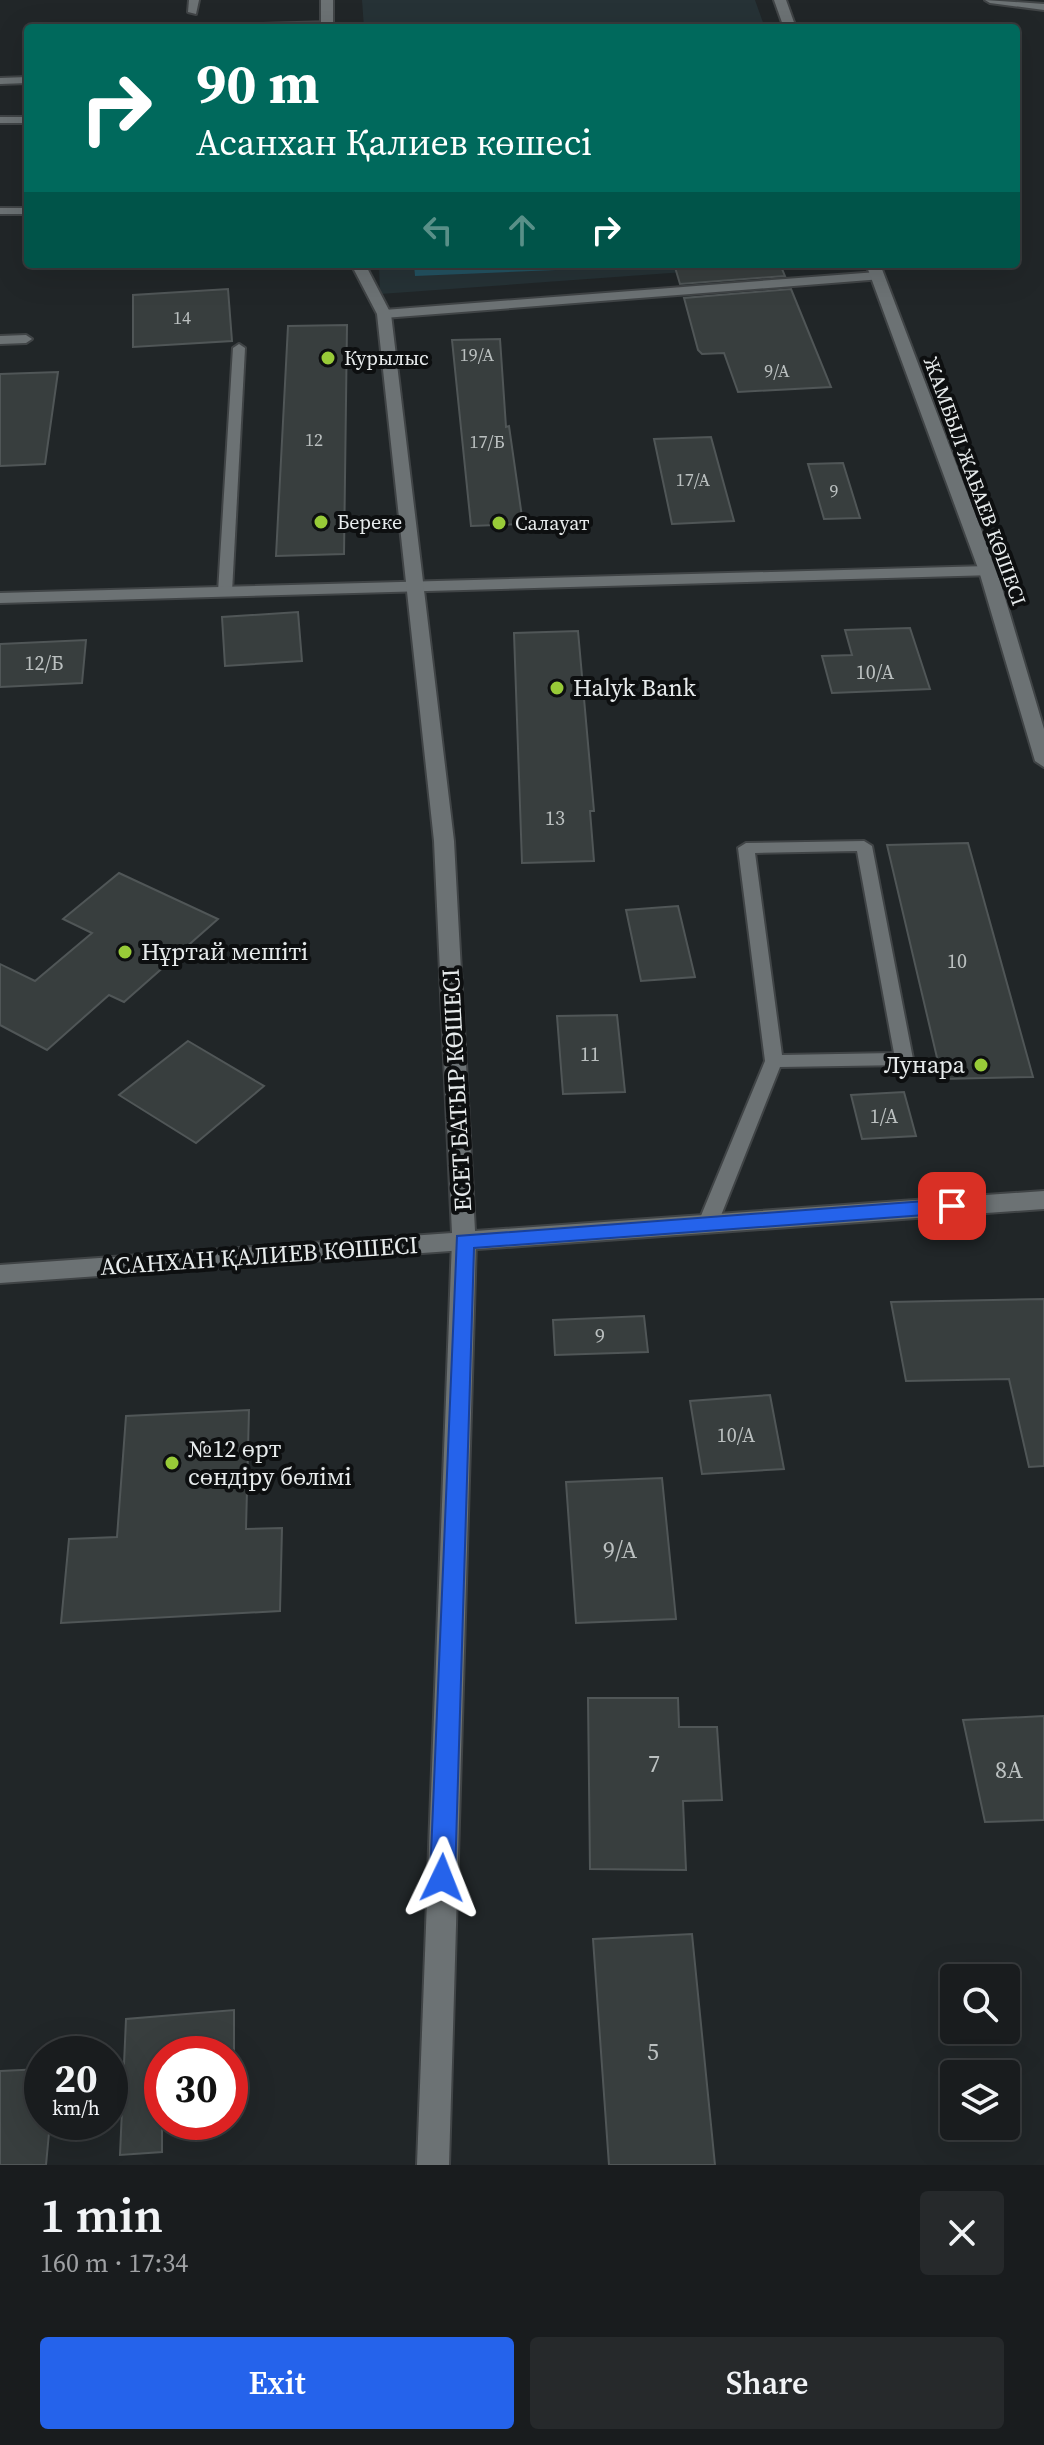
<!DOCTYPE html>
<html lang="en">
<head>
<meta charset="utf-8">
<style>
	body { margin:0; font-family:"Source Serif 4",serif; background:#26292b; color:#f1f3f6; height:100vh; display:flex; flex-direction:column; font-size:30px; white-space:nowrap }
	* { box-sizing:border-box; margin:0 }
	p { font-size:26px; color:#9fa1a4 }
	.icon { flex:none; width:44px; height:44px; fill:none; stroke:currentColor; stroke-width:2; stroke-linecap:round; stroke-linejoin:round }
	.map { position:relative; height:2165px; overflow:hidden }
	.panel { display:flex; flex-direction:column; background:#191c1e; flex:1 }
	.panel>* { flex:none }
	.banner { position:absolute; left:24px; top:24px; width:996px; height:244px; border-radius:8px; box-shadow:0 8px 32px #0002,0 0 0 2px #373a3c; background:#00695c; color:#fff; overflow:hidden }
	.tools { position:absolute; left:940px; top:1964px; display:grid; gap:16px }
	.tools a { display:grid; place-items:center; width:80px; height:80px; border-radius:8px; background:#191c1e; box-shadow:0 8px 32px #0002,0 0 0 2px #373a3c; font-size:40px }
	.speed { position:absolute; left:24px; top:2036px; display:flex; gap:16px; font-size:40px; font-weight:700; text-align:center }
	.speed>* { display:grid; place-content:center; width:104px; height:104px; border-radius:50%; background:#191c1e; box-shadow:0 8px 32px #0002,0 0 0 2px #373a3c; line-height:1 }
	.speed small { font-size:20px; font-weight:400 }
	.speed .limit { border:12px solid #d22; background:#fff; color:#111 }
	.pin { position:absolute; display:grid; place-items:center; width:68px; height:68px; color:#fff; margin:-34px; border-radius:16px; box-shadow:0 4px 12px #0006 }
	.me { position:absolute; width:88px; margin:-44px; rotate:2deg; stroke-linejoin:round; filter:drop-shadow(0 0 6px #0008) }
	.turn { display:flex; align-items:center; gap:28px; height:168px; padding:0 40px; font-size:36px }
	.turn .icon { width:104px; height:104px; stroke-width:2.5 }
	.turn b { display:block; font-size:56px; line-height:68px }
	.lanes { display:flex; align-items:center; height:76px; padding:0 40px; background:#0003; justify-content:center; gap:40px; direction:ltr }
	.lanes .off { opacity:.35 }
	.round { display:grid; place-items:center; flex:none; width:84px; height:84px; border-radius:8px; background:#26292b }
	.head { display:flex; align-items:center; justify-content:space-between; height:136px; padding:0 40px }
	h1 { font-size:48px; font-weight:600; line-height:60px }
	.cta { display:flex; gap:16px; margin-top:auto; padding:16px 40px }
	.cta a { flex:1; height:92px; border-radius:8px; background:#2563eb; color:#fff; font-size:32px; font-weight:600; line-height:92px; text-align:center }
	.cta a+a { background:#26292b; color:#f1f3f6 }
	.map>svg:first-child { display:block }
	.built { fill:#263236 }
	.green { fill:#235362 }
	.building { fill:#383e3e; stroke:#505657; stroke-width:2 }
	.lines { fill:none; stroke-linecap:round; stroke-linejoin:round }
	.service-casing { stroke:#404446; stroke-width:4 }
	.minor-casing { stroke:#404446; stroke-width:4 }
	.tertiary-casing { stroke:#404446; stroke-width:4 }
	.service { fill:#6c7274; fill-rule:evenodd }
	.minor { fill:#6c7274; fill-rule:evenodd }
	.tertiary { fill:#6c7274; fill-rule:evenodd }
	.route { fill:#2563eb; stroke:#184099; stroke-width:2 }
	.poi-dot { fill:#98cb38; stroke:#0d0f10; stroke-width:3 }
	.labels { text-anchor:middle; stroke-width:8; stroke-linejoin:round; paint-order:stroke }
	.far-number-label { font-size:18px; fill:#bbc0c0 }
	.far-poi-label { font-size:20px; fill:#e7ebec; stroke:#0d0f10; text-anchor:start }
	.far-street-label { font-size:20px; fill:#e7ebec; stroke:#0d0f10 }
	.number-label { font-size:20px; fill:#bbc0c0 }
	.poi-label { font-size:24px; fill:#e7ebec; stroke:#0d0f10; text-anchor:start }
	.street-label { font-size:24px; fill:#e7ebec; stroke:#0d0f10 }
	.near-number-label { font-size:24px; fill:#bbc0c0 }
</style>
</head>
<body>
<div class="map">
<svg width="1044" height="2165" viewBox="0 0 1044 2165">
	<rect width="100%" height="100%" fill="#212628"/>
	<!-- built -->
	<g class="built">
		<path d="M 362,0 L 755,0 L 765,28 L 364,28 Z"/>
		<path d="M 379,264 L 797,264 L 380,294 Z"/>
	</g>
	<!-- green -->
	<path class="green" d="M 414,264 L 651,264 L 652,266 L 415,276 Z"/>
	<!-- building -->
	<g class="building">
		<path d="M 674,264 L 780,264 L 785,276 L 680,284 Z"/>
		<path d="M 228,289 L 232,341 L 133,347 L 133,295 Z"/>
		<path d="M 791,289 L 831,387 L 738,392 L 724,353 L 702,354 L 698,350 L 684,298 Z"/>
		<path d="M 347,325 L 344,554 L 276,556 L 288,326 Z"/>
		<path d="M 500,339 L 506,427 L 509,426 L 523,524 L 471,526 L 452,340 Z"/>
		<path d="M 58,372 L 45,464 L 0,466 L 0,374 Z"/>
		<path d="M 711,437 L 734,521 L 672,524 L 654,439 Z"/>
		<path d="M 843,463 L 860,518 L 824,519 L 808,464 Z"/>
		<path d="M 298,612 L 302,661 L 225,666 L 222,617 Z"/>
		<path d="M 910,628 L 930,689 L 832,693 L 822,656 L 852,655 L 845,630 Z"/>
		<path d="M 578,631 L 594,811 L 590,811 L 594,861 L 522,863 L 514,633 Z"/>
		<path d="M 86,640 L 82,683 L 0,687 L 0,644 Z"/>
		<path d="M 968,843 L 1033,1077 L 942,1079 L 887,845 Z"/>
		<path d="M 119,873 L 218,919 L 124,1002 L 109,995 L 47,1050 L 0,1025 L 0,964 L 35,981 L 92,933 L 63,919 Z"/>
		<path d="M 678,906 L 695,977 L 641,981 L 626,910 Z"/>
		<path d="M 617,1015 L 625,1092 L 563,1094 L 557,1016 Z"/>
		<path d="M 188,1041 L 264,1086 L 196,1143 L 119,1095 Z"/>
		<path d="M 904,1092 L 916,1136 L 862,1139 L 851,1095 Z"/>
		<path d="M 1044,1299 L 1044,1466 L 1029,1467 L 1009,1379 L 906,1381 L 891,1302 Z"/>
		<path d="M 644,1316 L 648,1352 L 555,1355 L 553,1320 Z"/>
		<path d="M 770,1395 L 784,1469 L 702,1474 L 690,1401 Z"/>
		<path d="M 249,1410 L 246,1529 L 282,1528 L 280,1611 L 61,1623 L 69,1539 L 117,1537 L 126,1416 Z"/>
		<path d="M 662,1478 L 676,1619 L 576,1623 L 566,1482 Z"/>
		<path d="M 588,1698 L 678,1698 L 679,1727 L 717,1727 L 722,1800 L 683,1801 L 686,1870 L 590,1869 Z"/>
		<path d="M 1044,1716 L 1044,1820 L 985,1822 L 963,1720 Z"/>
		<path d="M 692,1934 L 715,2165 L 609,2165 L 593,1939 Z"/>
		<path d="M 234,2010 L 234,2054 L 162,2054 L 162,2152 L 120,2155 L 126,2019 Z"/>
		<path d="M 42,2069 L 42,2122 L 50,2122 L 46,2165 L 0,2165 L 0,2071 Z"/>
	</g>
	<g class="lines">
		<defs>
			<g id="service">
				<path d="M 189,0 L 199,0 L 196,14 L 188,12 Z"/>
				<path d="M 985,0 L 1044,4 L 1044,10 L 990,3 Z"/>
				<path d="M 330,22 L 330,26 L 327,27 L 224,28 L 229,25 Z"/>
				<path d="M 28,77 L 28,83 L 0,84 L 0,78 Z"/>
				<rect x="0" y="117" width="28" height="6"/>
				<rect x="0" y="208" width="28" height="6"/>
				<path d="M 0,336 L 26,335 L 32,339 L 26,343 L 0,344 Z"/>
				<path d="M 239,344 L 245,348 L 232,592 L 225,596 L 218,592 L 233,348 Z"/>
				<path d="M 864,841 L 872,846 L 913,1059 L 904,1065 L 780,1067 L 718,1223 L 715,1228 L 701,1228 L 698,1223 L 765,1061 L 738,848 L 746,843 ZM 857,851 L 894,1053 L 782,1055 L 755,853 Z"/>
			</g>
			<g id="minor">
				<path d="M 877,272 L 882,273 L 882,279 L 384,318 L 377,314 L 384,310 Z"/>
				<path d="M 988,566 L 994,567 L 994,575 L 0,603 L 0,593 Z"/>
				<path d="M 464,1232 L 472,1235 L 476,1241 L 449,2165 L 417,2165 L 452,1241 L 456,1235 Z"/>
			</g>
			<g id="tertiary">
				<rect x="321" y="0" width="12" height="28"/>
				<path d="M 774,0 L 786,0 L 796,28 L 784,28 Z"/>
				<path d="M 351,264 L 365,264 L 391,314 L 454,841 L 475,1231 L 1044,1191 L 1044,1209 L 0,1283 L 0,1265 L 452,1233 L 434,841 L 377,314 Z"/>
				<path d="M 866,264 L 880,264 L 997,571 L 1044,729 L 1044,767 L 1035,761 L 979,571 Z"/>
			</g>
		</defs>
		<!-- service casing -->
		<use href="#service" class="service-casing"/>
		<!-- minor casing -->
		<use href="#minor" class="minor-casing"/>
		<!-- tertiary casing -->
		<use href="#tertiary" class="tertiary-casing"/>
		<!-- service -->
		<use href="#service" class="service"/>
		<!-- minor -->
		<use href="#minor" class="minor"/>
		<!-- tertiary -->
		<use href="#tertiary" class="tertiary"/>
	</g>
	<!-- route -->
	<path class="route" d="M 952,1199 L 962,1206 L 952,1213 L 474,1248 L 455,1878 L 451,1887 L 442,1890 L 434,1887 L 430,1878 L 457,1236 Z"/>
	<!-- markers -->
	<g class="poi-dot">
		<circle cx="328" cy="358" r="8"/>
		<circle cx="321" cy="522" r="8"/>
		<circle cx="499" cy="523" r="8"/>
		<circle cx="557" cy="688" r="8"/>
		<circle cx="125" cy="952" r="8"/>
		<circle cx="981" cy="1065" r="8"/>
		<circle cx="172" cy="1463" r="8"/>
	</g>
	<g class="labels">
		<!-- far-number labels -->
		<g class="far-number-label">
			<text x="182" y="324">14</text>
			<text x="477" y="361">19/А</text>
			<text x="777" y="377">9/А</text>
			<text x="314" y="446">12</text>
			<text x="487" y="448">17/Б</text>
			<text x="693" y="486">17/А</text>
			<text x="834" y="497">9</text>
		</g>
		<!-- far-poi labels -->
		<g class="far-poi-label">
			<text x="344" y="365">Курылыс</text>
			<text x="337" y="529">Береке</text>
			<text x="515" y="530">Салауат</text>
		</g>
		<!-- far-street labels -->
		<g class="far-street-label">
			<text transform="translate(975 481) rotate(70)" y="7">ЖАМБЫЛ ЖАБАЕВ КӨШЕСІ</text>
		</g>
		<!-- number labels -->
		<g class="number-label">
			<text x="44" y="670">12/Б</text>
			<text x="875" y="679">10/А</text>
			<text x="555" y="825">13</text>
			<text x="957" y="968">10</text>
			<text x="590" y="1061">11</text>
			<text x="884" y="1123">1/А</text>
			<text x="600" y="1343">9</text>
			<text x="736" y="1442">10/А</text>
		</g>
		<!-- poi labels -->
		<g class="poi-label">
			<text x="573" y="696">Halyk Bank</text>
			<text x="141" y="960">Нұртай мешіті</text>
			<text x="965" y="1073" text-anchor="end">Лунара</text>
			<text x="188" y="1457">№12 өрт<tspan x="188" dy="28">сөндіру бөлімі</tspan></text>
		</g>
		<!-- street labels -->
		<g class="street-label">
			<text transform="translate(457 1090) rotate(-93)" y="8">ЕСЕТ БАТЫР КӨШЕСІ</text>
			<text transform="translate(259 1256) rotate(-4)" y="8">АСАНХАН ҚАЛИЕВ КӨШЕСІ</text>
		</g>
		<!-- near-number labels -->
		<g class="near-number-label">
			<text x="620" y="1558">9/А</text>
			<text x="654" y="1772">7</text>
			<text x="1009" y="1778">8А</text>
			<text x="653" y="2060">5</text>
		</g>
	</g>
</svg>
<div class="tools">
<a><svg class="icon" aria-label="search" viewBox="0 0 24 24"><circle cx="10" cy="10" r="6"/><path d="M15 15l6 6"/></svg></a>
<a><svg class="icon" aria-label="layers" viewBox="0 0 24 24"><path d="M12 4l9 5-9 5-9-5zM3 14l9 5 9-5"/></svg></a>
</div>
<div class="speed"><div>20<small>km/h</small></div><div class="limit">30</div></div>
<div class="pin" style="left:952px;top:1206px;background:#d93025"><svg class="icon" aria-label="arrive" viewBox="0 0 24 24"><path d="M6 21V4h12l-3 4 3 4H6"/></svg></div>
<svg class="me" style="left:442px;top:1878px" viewBox="-20 -20 40 40"><path d="M0-17L14 15 0 8-14 15z" fill="#2563eb" stroke="#fff" stroke-width="4"/></svg>
<div class="banner">
<div class="turn"><svg class="icon" aria-label="right" viewBox="0 0 24 24"><path d="M7 20v-9h11M14 6l5 5-5 5"/></svg><div><b>90 m</b>Асанхан Қалиев көшесі</div></div>
<div class="lanes"><svg class="icon off" aria-label="left" viewBox="0 0 24 24"><path d="M17 20v-9H6M10 6l-5 5 5 5"/></svg><svg class="icon off" aria-label="ahead" viewBox="0 0 24 24"><path d="M12 20V5M6 11l6-6 6 6"/></svg><svg class="icon" aria-label="right" viewBox="0 0 24 24"><path d="M7 20v-9h11M14 6l5 5-5 5"/></svg></div>
</div>
</div>
<section class="panel">
<div class="head"><div><h1>1 min</h1><p>160 m · 17:34</p></div><a class="round"><svg class="icon" aria-label="close" viewBox="0 0 24 24"><path d="M6 6l12 12M18 6L6 18"/></svg></a></div>
<div class="cta"><a>Exit</a><a>Share</a></div>
</section>
</body>
</html>
